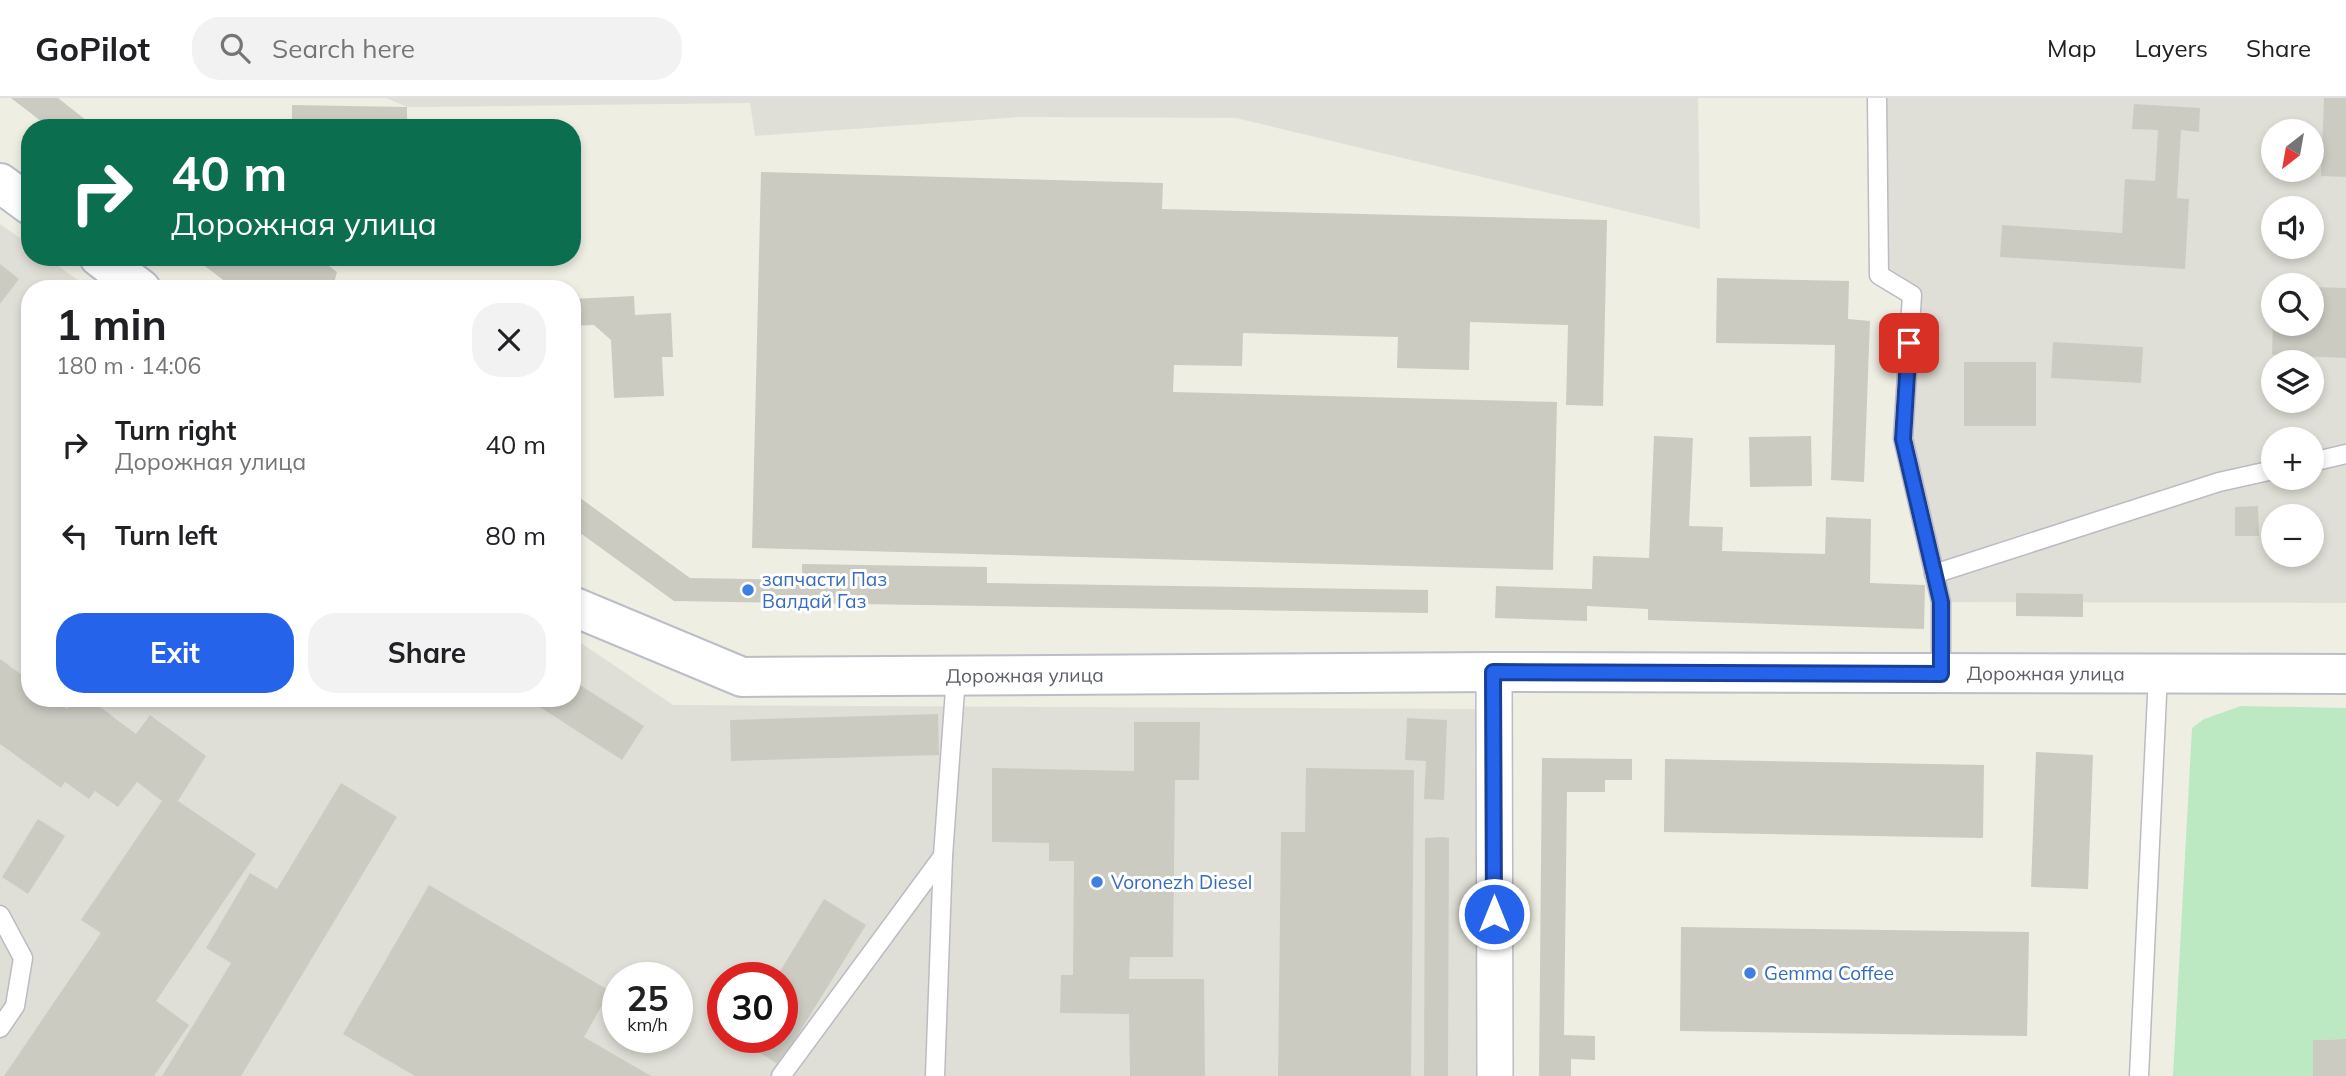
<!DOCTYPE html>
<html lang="en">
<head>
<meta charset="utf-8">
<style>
	body { margin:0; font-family:Mulish,sans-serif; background:#f2f2f2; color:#202124; height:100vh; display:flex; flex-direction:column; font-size:26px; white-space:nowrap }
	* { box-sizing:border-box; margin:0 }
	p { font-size:23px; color:#757577 }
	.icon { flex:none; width:38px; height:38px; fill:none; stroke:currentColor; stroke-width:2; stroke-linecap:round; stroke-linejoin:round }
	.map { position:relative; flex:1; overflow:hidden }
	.details { position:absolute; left:21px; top:182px; width:560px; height:427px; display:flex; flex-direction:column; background:#fff; border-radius:28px; box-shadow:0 4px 10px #0003 }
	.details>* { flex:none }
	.banner { position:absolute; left:21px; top:21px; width:560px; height:147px; border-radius:28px; box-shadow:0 4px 10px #0003; background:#0b6e4f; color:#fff; overflow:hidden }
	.needle { width:46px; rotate:211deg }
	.fabs { position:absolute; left:2261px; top:21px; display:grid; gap:14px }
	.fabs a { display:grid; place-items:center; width:63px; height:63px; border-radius:50%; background:#fff; box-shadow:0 4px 10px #0003; font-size:35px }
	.speed { position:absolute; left:602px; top:864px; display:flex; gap:14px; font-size:35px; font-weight:700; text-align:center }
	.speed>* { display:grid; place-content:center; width:91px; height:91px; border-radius:50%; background:#fff; box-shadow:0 4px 10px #0003; line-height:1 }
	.speed small { font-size:18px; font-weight:400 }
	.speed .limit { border:10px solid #d22; background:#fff; color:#111 }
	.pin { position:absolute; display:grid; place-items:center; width:60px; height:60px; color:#fff; margin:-30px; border-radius:14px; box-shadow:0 4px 10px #0006 }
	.me { position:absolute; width:77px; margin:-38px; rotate:0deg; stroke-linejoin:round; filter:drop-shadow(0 0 5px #0008) }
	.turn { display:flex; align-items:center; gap:24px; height:147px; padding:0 35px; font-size:32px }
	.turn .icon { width:91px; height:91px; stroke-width:2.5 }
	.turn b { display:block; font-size:49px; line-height:60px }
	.round { display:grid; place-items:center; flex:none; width:74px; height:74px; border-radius:28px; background:#f2f2f2 }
	.head { display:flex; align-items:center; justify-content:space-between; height:119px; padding:0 35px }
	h1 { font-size:42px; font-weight:700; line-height:52px }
	.button { display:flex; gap:14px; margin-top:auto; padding:14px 35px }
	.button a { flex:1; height:80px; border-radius:28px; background:#2563eb; color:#fff; font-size:28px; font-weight:700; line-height:80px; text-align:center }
	.button a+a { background:#f2f2f2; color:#202124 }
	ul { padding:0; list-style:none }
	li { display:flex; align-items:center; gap:21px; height:91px; padding:0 35px }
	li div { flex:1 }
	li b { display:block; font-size:26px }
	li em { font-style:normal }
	header { display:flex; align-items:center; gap:42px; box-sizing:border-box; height:98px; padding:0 35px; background:#fff; border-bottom:2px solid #e0e0e0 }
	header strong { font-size:33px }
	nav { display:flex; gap:38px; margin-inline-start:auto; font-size:24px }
	.search { width:490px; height:63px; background:#f2f2f2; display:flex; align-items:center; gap:18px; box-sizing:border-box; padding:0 24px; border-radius:28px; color:#757577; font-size:26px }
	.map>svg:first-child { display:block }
	.industrial { fill:#e0dfd7; fill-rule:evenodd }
	.green { fill:#bce9c1 }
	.building { fill:#cccbc2 }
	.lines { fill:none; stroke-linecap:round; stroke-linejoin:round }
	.lane-casing { stroke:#bbbcc3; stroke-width:21 }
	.street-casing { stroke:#bbbcc3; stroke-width:38 }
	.secondary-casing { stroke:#bbbec6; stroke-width:42 }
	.lane { stroke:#fff; stroke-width:18 }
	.street { stroke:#fff; stroke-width:35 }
	.secondary { stroke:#fff; stroke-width:38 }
	.route-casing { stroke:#184099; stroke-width:18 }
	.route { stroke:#2563eb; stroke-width:12 }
	.shop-dot { fill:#3f7fe0; stroke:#fff; stroke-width:2.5 }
	.labels { text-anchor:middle; stroke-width:6; stroke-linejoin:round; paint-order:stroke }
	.shop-label { font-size:19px; fill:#366cbe; stroke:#fff; text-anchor:start }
	.street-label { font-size:19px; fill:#5b5e65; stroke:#fff }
</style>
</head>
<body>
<header>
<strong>GoPilot</strong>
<div class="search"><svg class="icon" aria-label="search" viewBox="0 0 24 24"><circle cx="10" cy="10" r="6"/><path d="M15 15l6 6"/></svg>Search here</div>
<nav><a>Map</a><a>Layers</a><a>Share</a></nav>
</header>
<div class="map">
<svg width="2346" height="978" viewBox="0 0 2346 978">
	<rect width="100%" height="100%" fill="#efeee3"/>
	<!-- industrial -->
	<g class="industrial">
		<path d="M 386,0 L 1698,0 L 1700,131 L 1236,20 L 1020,19 L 755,38 L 750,5 L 423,9 L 407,9 Z"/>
		<path d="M 1877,0 L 2346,0 L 2346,505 L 1941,504 L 1903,340 L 1912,197 L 1879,177 ZM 2273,33 L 2312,33 L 2312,72 L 2273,72 ZM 2273,110 L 2312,110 L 2312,149 L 2273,149 ZM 2273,187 L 2312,187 L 2312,226 L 2273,226 ZM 2273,264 L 2312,264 L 2312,303 L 2273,303 ZM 2273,341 L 2312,341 L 2312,380 L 2273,380 ZM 2273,418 L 2312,418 L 2312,457 L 2273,457 Z"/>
		<path d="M 0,126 L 30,147 L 30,159 L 46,159 L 90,191 L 30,191 L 30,600 L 572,600 L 572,539 L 673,607 L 1478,611 L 1484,978 L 0,978 ZM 618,880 L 677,880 L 677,940 L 618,940 ZM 723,880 L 782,880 L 782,940 L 723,940 Z"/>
	</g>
	<!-- green -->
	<path class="green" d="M 2241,608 L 2346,610 L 2346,941 L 2313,942 L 2313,978 L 2173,978 L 2192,630 L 2204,621 Z"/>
	<!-- building -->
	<g class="building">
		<path d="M 11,0 L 58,0 L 96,30 L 50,30 Z"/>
		<path d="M 2324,0 L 2346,0 L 2346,79 L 2321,78 Z"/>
		<path d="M 2134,6 L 2200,10 L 2199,34 L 2181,32 L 2177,100 L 2189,101 L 2185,171 L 2000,159 L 2002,127 L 2122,135 L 2125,81 L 2155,83 L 2158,32 L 2132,31 Z"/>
		<path d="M 292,7 L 407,9 L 407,30 L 292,30 Z"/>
		<path d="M 761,74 L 1163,85 L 1162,111 L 1607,122 L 1603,308 L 1566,307 L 1568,227 L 1470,224 L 1469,272 L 1397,270 L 1398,239 L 1243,235 L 1242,268 L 1174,267 L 1173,294 L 1557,304 L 1553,472 L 752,450 Z"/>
		<path d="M 193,159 L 317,159 L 337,174 L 334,185 L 342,191 L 235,191 Z"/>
		<path d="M 0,166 L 19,181 L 0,206 Z"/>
		<path d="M 1717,180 L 1849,183 L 1848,221 L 1870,223 L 1864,384 L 1831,382 L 1835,247 L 1716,245 Z"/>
		<path d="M 2312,189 L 2346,190 L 2346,260 L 2272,257 L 2273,226 L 2312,226 Z"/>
		<path d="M 634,198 L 635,217 L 671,215 L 673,259 L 662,259 L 664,298 L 614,300 L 611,242 L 594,227 L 572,228 L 572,201 Z"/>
		<path d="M 2053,244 L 2143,249 L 2141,285 L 2051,280 Z"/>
		<rect x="1964" y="264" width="72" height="64"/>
		<path d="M 1654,338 L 1693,340 L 1689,428 L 1723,429 L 1722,453 L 1825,456 L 1826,419 L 1871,421 L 1870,485 L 1925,487 L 1924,531 L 1648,522 L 1648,511 L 1587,508 L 1587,523 L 1495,520 L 1496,488 L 1592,491 L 1593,458 L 1649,460 Z"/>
		<path d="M 1811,338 L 1812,388 L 1750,389 L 1749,339 Z"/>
		<path d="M 572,394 L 690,480 L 802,482 L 802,466 L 987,469 L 987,485 L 1428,492 L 1428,515 L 674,503 L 572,429 Z"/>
		<path d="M 2258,408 L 2259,438 L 2235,438 L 2235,409 Z"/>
		<path d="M 2016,495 L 2083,496 L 2083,519 L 2016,518 Z"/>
		<path d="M 0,561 L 30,583 L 30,600 L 53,600 L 67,611 L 75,600 L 88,600 L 136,636 L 150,617 L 206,658 L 178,703 L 256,756 L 156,903 L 189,927 L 154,978 L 4,978 L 101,835 L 81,822 L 162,703 L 137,684 L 118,709 L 95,693 L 89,701 L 65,684 L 61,690 L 0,646 Z"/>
		<path d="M 572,582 L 644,628 L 622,662 L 526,600 L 572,600 Z"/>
		<path d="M 938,616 L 939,657 L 731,663 L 730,622 Z"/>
		<path d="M 1407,620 L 1447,622 L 1444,702 L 1424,701 L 1426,663 L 1405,662 Z"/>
		<path d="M 1134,624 L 1200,624 L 1199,682 L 1175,682 L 1173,859 L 1130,859 L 1129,881 L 1204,881 L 1205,978 L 1130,978 L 1129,916 L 1060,915 L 1061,877 L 1073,877 L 1074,763 L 1049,763 L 1049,745 L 992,744 L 992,670 L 1134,673 Z"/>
		<path d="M 2036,654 L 2093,657 L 2088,791 L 2031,789 Z"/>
		<path d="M 1542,660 L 1632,661 L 1632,682 L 1605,682 L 1605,694 L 1567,694 L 1564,937 L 1595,938 L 1595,962 L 1571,961 L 1571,978 L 1539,978 Z"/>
		<path d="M 1665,661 L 1984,667 L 1983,740 L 1664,734 Z"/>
		<path d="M 1306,670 L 1414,672 L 1411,978 L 1278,978 L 1281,734 L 1305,734 Z"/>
		<path d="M 341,685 L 397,719 L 241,978 L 162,978 L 231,865 L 206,850 L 250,775 L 277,791 Z"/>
		<path d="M 38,721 L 65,738 L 28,796 L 2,779 Z"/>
		<path d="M 1443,739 L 1449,740 L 1448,978 L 1424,978 L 1425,740 Z"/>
		<path d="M 429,787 L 610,893 L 584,939 L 651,978 L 415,978 L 343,936 Z"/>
		<path d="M 824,801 L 866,827 L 779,967 L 737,940 L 782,940 L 782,880 L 776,880 Z"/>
		<path d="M 1681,829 L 2029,834 L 2027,938 L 1680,933 Z"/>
		<path d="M 2346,941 L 2346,978 L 2313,978 L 2313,942 Z"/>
	</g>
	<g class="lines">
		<defs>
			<g id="lane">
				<path d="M 1877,0 L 1879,177 L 1912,197 L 1903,340 L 1941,504 L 1941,576"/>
				<path d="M 2312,364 L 2346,356"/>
				<path d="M 1934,476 L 2219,384 L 2273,372"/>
				<path d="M 0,817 L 23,860 L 15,908 L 0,930"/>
				<path d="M 781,978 L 943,758"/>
				<path d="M 935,978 L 943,758 L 956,578"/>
				<path d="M 2139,978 L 2158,576"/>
			</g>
			<path id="street" d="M 1494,574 L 1495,978"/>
			<g id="secondary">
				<path d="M 0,85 L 30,107"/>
				<path d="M 99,159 L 141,191"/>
				<path id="s1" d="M 572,508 L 742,579 L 1494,574 L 2346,576"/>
			</g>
		</defs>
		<!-- lane casing -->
		<use href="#lane" class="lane-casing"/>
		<!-- street casing -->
		<use href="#street" class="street-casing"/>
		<!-- secondary casing -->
		<use href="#secondary" class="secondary-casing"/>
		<!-- lane -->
		<use href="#lane" class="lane"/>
		<!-- street -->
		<use href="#street" class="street"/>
		<!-- secondary -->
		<use href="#secondary" class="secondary"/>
	</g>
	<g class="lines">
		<defs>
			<path id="route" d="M 1494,816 L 1493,574 L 1941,576 L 1941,504 L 1903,341 L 1909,245"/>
		</defs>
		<!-- route casing -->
		<use href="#route" class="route-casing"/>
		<!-- route -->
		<use href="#route" class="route"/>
	</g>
	<!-- markers -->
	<g class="shop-dot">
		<circle cx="748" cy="492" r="7"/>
		<circle cx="1097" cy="784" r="7"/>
		<circle cx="1750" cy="875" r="7"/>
	</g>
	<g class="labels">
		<!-- shop labels -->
		<g class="shop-label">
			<text x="762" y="488">запчасти Паз<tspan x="762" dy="22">Валдай Газ</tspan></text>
			<text x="1111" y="791">Voronezh Diesel</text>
			<text x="1764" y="882">Gemma Coffee</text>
		</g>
		<!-- street labels -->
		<g class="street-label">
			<text dy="7" stroke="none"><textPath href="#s1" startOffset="1488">Дорожная улица</textPath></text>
			<text dy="7" stroke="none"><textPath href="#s1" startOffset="467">Дорожная улица</textPath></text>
		</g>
	</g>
</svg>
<div class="fabs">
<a><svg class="needle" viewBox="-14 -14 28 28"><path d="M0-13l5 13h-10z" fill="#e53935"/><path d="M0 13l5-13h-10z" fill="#757577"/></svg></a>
<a><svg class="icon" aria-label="sound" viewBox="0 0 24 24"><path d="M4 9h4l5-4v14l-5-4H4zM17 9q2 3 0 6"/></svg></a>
<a><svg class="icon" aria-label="search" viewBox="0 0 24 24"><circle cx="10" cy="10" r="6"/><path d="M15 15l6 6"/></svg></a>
<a><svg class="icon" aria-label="layers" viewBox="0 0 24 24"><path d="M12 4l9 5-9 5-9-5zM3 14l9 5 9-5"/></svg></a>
<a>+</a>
<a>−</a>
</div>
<div class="speed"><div>25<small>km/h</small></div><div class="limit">30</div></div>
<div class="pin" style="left:1909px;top:245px;background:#d93025"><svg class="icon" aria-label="arrive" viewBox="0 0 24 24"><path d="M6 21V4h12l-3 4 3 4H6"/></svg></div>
<svg class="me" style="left:1494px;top:816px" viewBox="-20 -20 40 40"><circle r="17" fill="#2563eb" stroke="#fff" stroke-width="3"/><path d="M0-11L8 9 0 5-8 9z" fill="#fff"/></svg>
<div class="banner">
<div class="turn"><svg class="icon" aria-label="right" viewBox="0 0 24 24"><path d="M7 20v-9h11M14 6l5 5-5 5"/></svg><div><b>40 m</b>Дорожная улица</div></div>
</div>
<section class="details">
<div class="head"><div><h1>1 min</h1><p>180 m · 14:06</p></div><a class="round"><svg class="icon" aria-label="close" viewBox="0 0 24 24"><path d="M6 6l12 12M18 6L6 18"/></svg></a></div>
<ul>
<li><svg class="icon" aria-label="right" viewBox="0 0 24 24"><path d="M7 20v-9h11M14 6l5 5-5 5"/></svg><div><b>Turn right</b><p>Дорожная улица</p></div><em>40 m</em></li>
<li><svg class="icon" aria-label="left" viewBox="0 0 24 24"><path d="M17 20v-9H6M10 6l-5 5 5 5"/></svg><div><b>Turn left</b></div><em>80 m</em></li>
</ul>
<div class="button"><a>Exit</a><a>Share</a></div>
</section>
</div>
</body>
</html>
